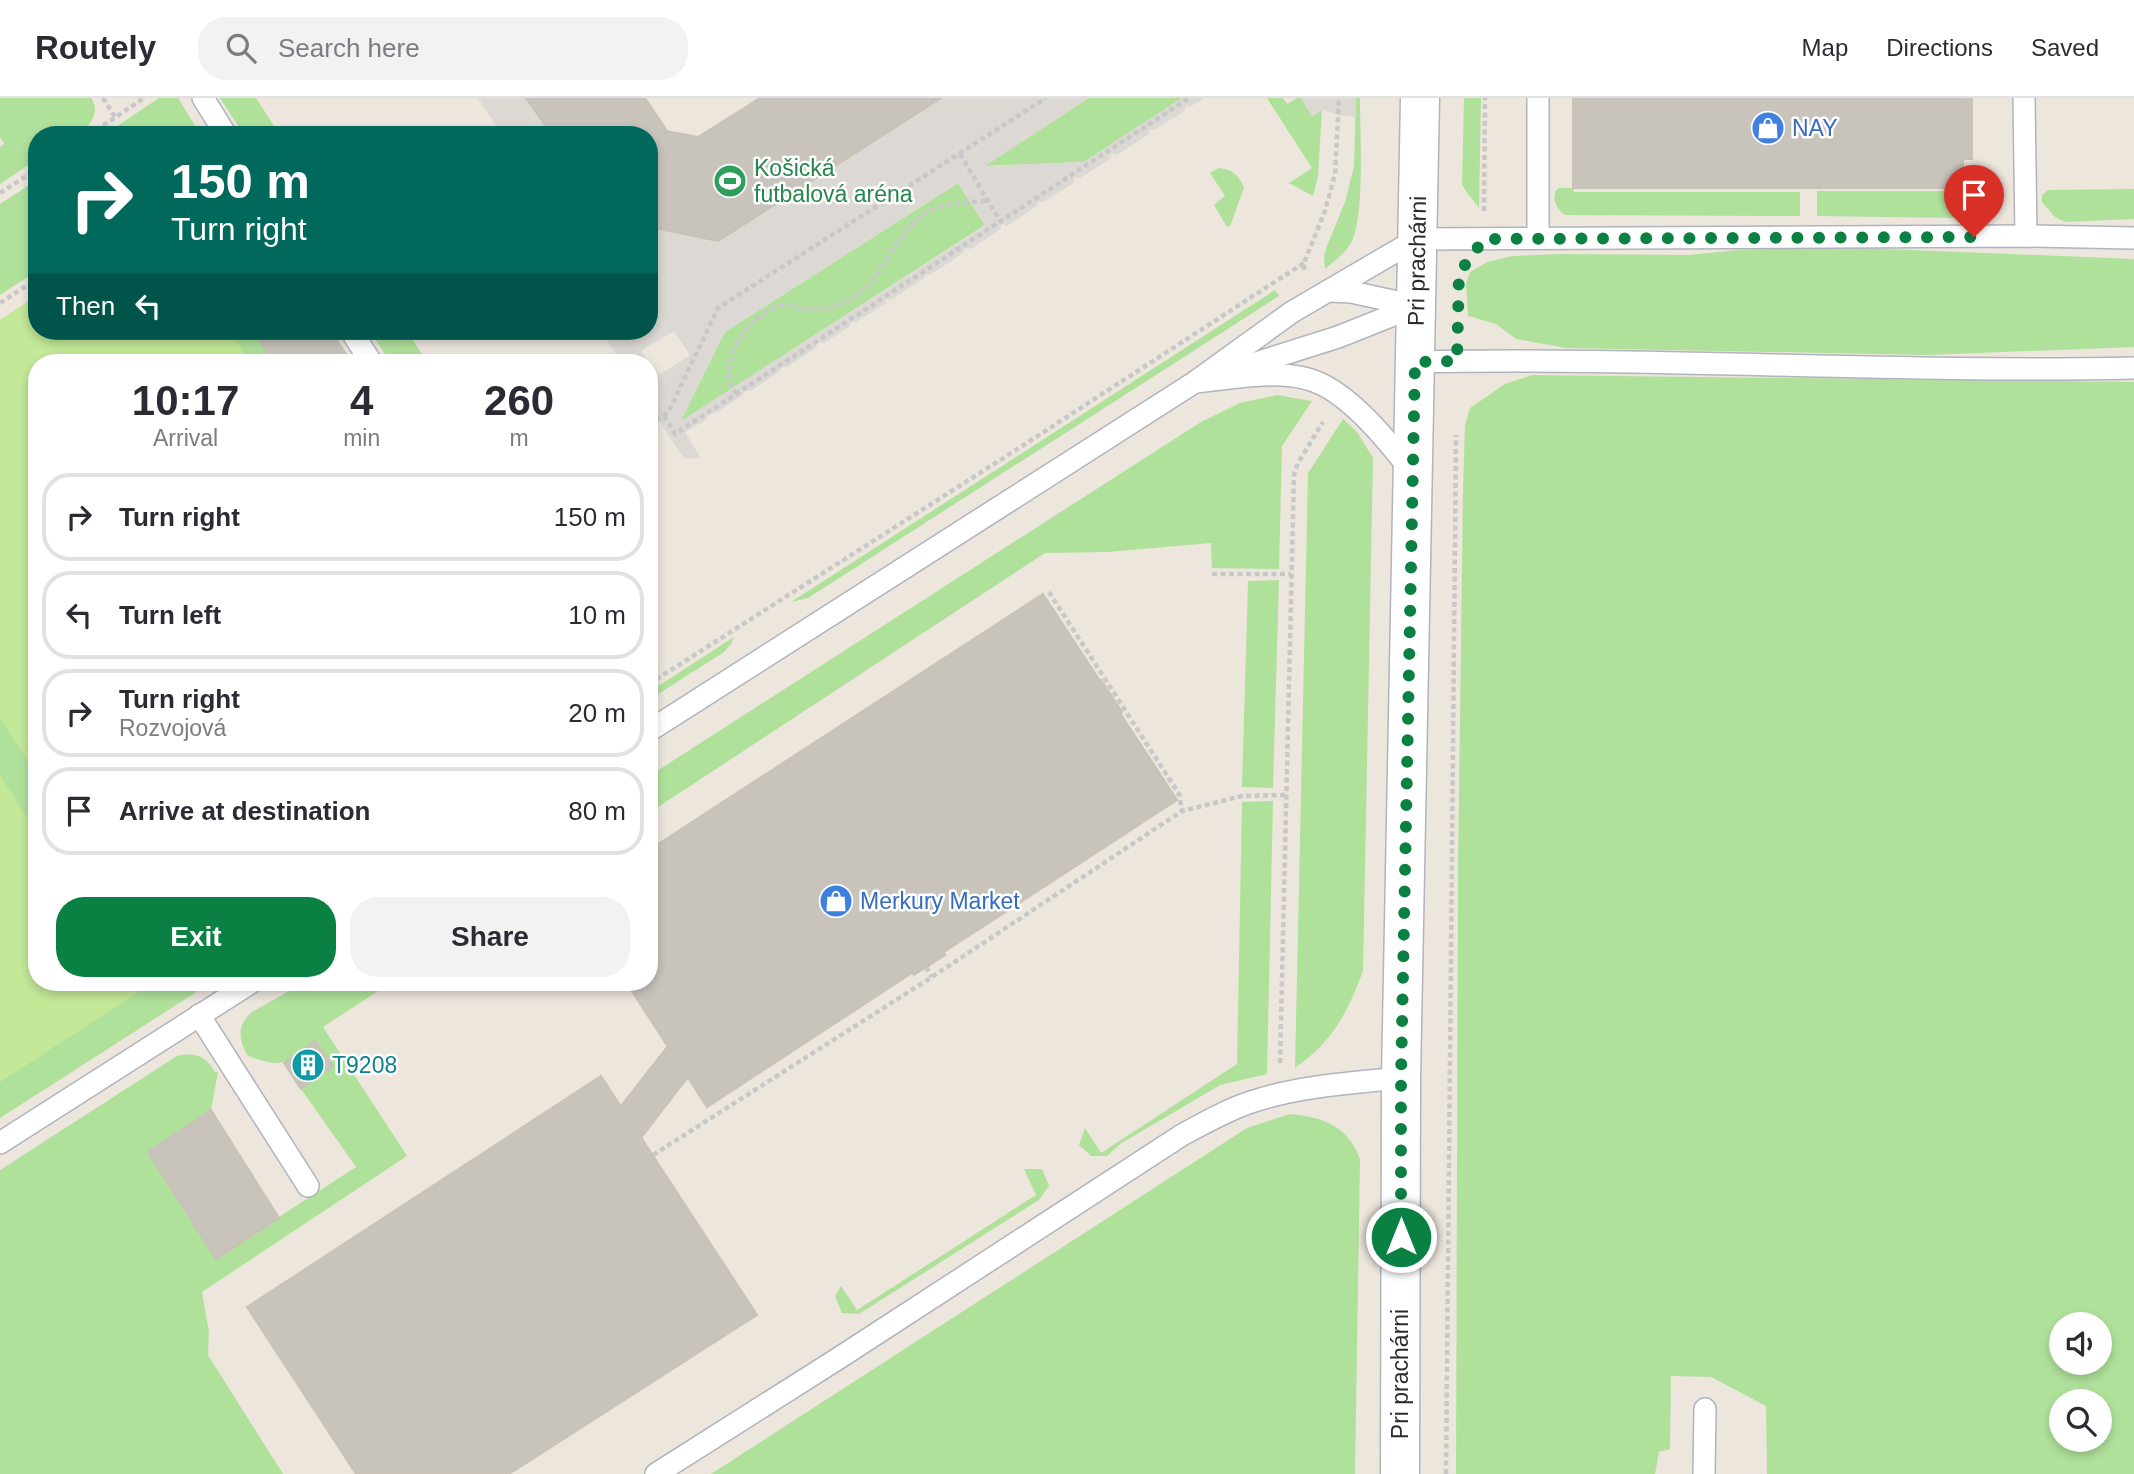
<!DOCTYPE html>
<html lang="en">
<head>
<meta charset="utf-8">
<style>
	body { margin:0; font-family:Arial,sans-serif; background:#f2f2f3; color:#2b2b33; height:100vh; display:flex; flex-direction:column; font-size:26px; white-space:nowrap }
	* { box-sizing:border-box; margin:0 }
	p { font-size:23px; color:#7c7c81 }
	.icon { flex:none; width:38px; height:38px; fill:none; stroke:currentColor; stroke-width:2; stroke-linecap:round; stroke-linejoin:round }
	.map { position:relative; flex:1; overflow:hidden }
	.drawer { position:absolute; left:28px; top:256px; width:630px; height:637px; display:flex; flex-direction:column; background:#fff; border-radius:28px; box-shadow:0 4px 10px #0003 }
	.drawer>* { flex:none }
	.banner { position:absolute; left:28px; top:28px; width:630px; height:214px; border-radius:28px; box-shadow:0 4px 10px #0003; background:#00695c; color:#fff; overflow:hidden }
	.tools { position:absolute; left:2049px; top:1214px; display:grid; gap:14px }
	.tools a { display:grid; place-items:center; width:63px; height:63px; border-radius:50%; background:#fff; box-shadow:0 4px 10px #0003; font-size:35px }
	.pin { position:absolute; display:grid; place-items:center; width:60px; height:60px; color:#fff; margin:-72px -30px; border-radius:50% 50% 50% 0; rotate:-45deg; box-shadow:0 0 7px #0007 }
	.pin .icon { rotate:45deg }
	.me { position:absolute; width:77px; margin:-38px; rotate:0deg; stroke-linejoin:round; filter:drop-shadow(0 0 5px #0008) }
	.turn { display:flex; align-items:center; gap:24px; height:147px; padding:0 28px; font-size:32px }
	.turn .icon { width:91px; height:91px; stroke-width:2.5 }
	.turn b { display:block; font-size:49px; line-height:60px }
	.then { display:flex; align-items:center; height:66px; padding:0 28px; background:#0003; gap:14px; font-size:26px }
	.eta { display:flex; justify-content:space-evenly; align-items:center; height:119px; text-align:center }
	.eta b { font-size:42px; font-weight:700; line-height:49px }
	.action { display:flex; gap:14px; margin-top:auto; padding:14px 28px }
	.action a { flex:1; height:80px; border-radius:28px; background:#0b8043; color:#fff; font-size:28px; font-weight:700; line-height:80px; text-align:center }
	.action a+a { background:#f2f2f3; color:#2b2b33 }
	ul { padding:0; list-style:none }
	li { display:flex; align-items:center; gap:21px; height:88px; margin:0 14px 10px; padding:0 14px; border:4px solid #e1e1e2; border-radius:28px }
	li div { flex:1 }
	li b { display:block; font-size:26px }
	li em { font-style:normal }
	header { display:flex; align-items:center; gap:42px; box-sizing:border-box; height:98px; padding:0 35px; background:#fff; border-bottom:2px solid #e1e1e2 }
	header strong { font-size:33px }
	nav { display:flex; gap:38px; margin-inline-start:auto; font-size:24px }
	.search { width:490px; height:63px; background:#f2f2f3; display:flex; align-items:center; gap:18px; box-sizing:border-box; padding:0 24px; border-radius:28px; color:#7c7c81; font-size:26px }
	.map>svg:first-child { display:block }
	.green { fill:#b0e19b; fill-rule:evenodd }
	.pitch { fill:#c3e897 }
	.plaza { fill:#dcd9d4; fill-rule:evenodd }
	.building { fill:#c8c4bc; stroke:#c8c2b7; stroke-width:2 }
	.lines { fill:none; stroke-linecap:round; stroke-linejoin:round }
	.service-casing { stroke:#b1b3be; stroke-width:24 }
	.minor-casing { stroke:#b1b3be; stroke-width:41 }
	.path { stroke:#c8c8c8; stroke-width:4.5; stroke-dasharray:5 3.5; stroke-linecap:butt }
	.service { stroke:#fff; stroke-width:21 }
	.minor { stroke:#fff; stroke-width:38 }
	.route { stroke:#0b8043; stroke-width:12; stroke-dasharray:0 21.6 }
	.labels { text-anchor:middle; stroke-width:5; stroke-linejoin:round; paint-order:stroke }
	.shop-label { font-size:23px; fill:#366cbe; stroke:#fff; text-anchor:start }
	.leisure-label { font-size:23px; fill:#27864d; stroke:#fff; text-anchor:start }
	.street-label { font-size:23px; fill:#2b2b2b; stroke:#fff }
	.culture-label { font-size:23px; fill:#0d838f; stroke:#fff; text-anchor:start }
</style>
</head>
<body>
<header>
<strong>Routely</strong>
<div class="search"><svg class="icon" aria-label="search" viewBox="0 0 24 24"><circle cx="10" cy="10" r="6"/><path d="M15 15l6 6"/></svg>Search here</div>
<nav><a>Map</a><a>Directions</a><a>Saved</a></nav>
</header>
<div class="map">
<svg width="2134" height="1376" viewBox="0 0 2134 1376">
	<rect width="100%" height="100%" fill="#ece6dd"/>
	<!-- green -->
	<g class="green">
		<path d="M 0,0 L 91,0 C 102,15 88,34 71,37 C 60,38 48,37 37,37 L 37,61 L 0,86 L 0,49 L 4,46 L 0,39 Z"/>
		<path d="M 159,0 L 178,0 L 201,37 L 104,37 Z"/>
		<path d="M 220,0 L 256,0 L 280,37 L 244,37 Z"/>
		<path d="M 1089,0 L 1182,0 L 1084,64 L 983,68 Z"/>
		<path d="M 1267,0 L 1283,0 L 1287,6 L 1297,0 L 1301,0 L 1312,18 L 1322,11 L 1318,79 L 1313,98 L 1289,85 L 1312,70 Z"/>
		<path d="M 1356,0 L 1360,0 C 1360,33 1365,115 1352,143 C 1346,155 1335,162 1325,171 L 1324,158 L 1327,148 L 1345,104 L 1354,68 Z"/>
		<path d="M 1464,0 L 1481,0 L 1479,110 L 1465,92 L 1462,86 Z"/>
		<path d="M 1219,70 C 1232,71 1240,78 1244,90 L 1230,128 L 1227,129 L 1214,107 L 1225,98 L 1210,75 Z"/>
		<path d="M 37,82 L 37,173 L 0,197 L 0,106 Z"/>
		<path d="M 958,85 L 985,127 L 680,324 L 725,234 Z"/>
		<path d="M 1559,90 L 1573,90 L 1574,94 L 1800,94 L 1800,118 L 1565,117 C 1556,109 1552,104 1556,92 Z"/>
		<path d="M 1963,90 L 1969,91 C 1972,105 1964,114 1953,120 L 1817,118 L 1817,93 L 1962,93 Z"/>
		<path d="M 2134,91 L 2134,121 L 2065,124 L 2055,119 L 2042,104 L 2042,97 L 2048,92 Z"/>
		<path d="M 1838,149 L 2134,161 L 2134,249 L 1927,257 L 1566,250 L 1516,241 L 1496,226 L 1468,218 L 1466,186 L 1470,174 L 1487,164 L 1512,158 L 1560,156 L 1688,157 L 1739,152 Z"/>
		<path d="M 1275,192 L 1279,198 L 808,500 L 791,504 Z"/>
		<path d="M 37,198 L 37,233 L 331,233 L 351,264 L 37,264 L 37,884 L 212,884 L 0,1020 L 0,222 Z"/>
		<path d="M 370,233 L 407,233 L 427,264 L 390,264 Z"/>
		<path d="M 1532,277 L 2134,284 L 2134,1376 L 1767,1376 L 1766,1308 L 1711,1279 L 1671,1278 L 1670,1351 L 1659,1354 L 1655,1376 L 1456,1376 L 1458,771 L 1463,391 L 1465,327 L 1470,310 L 1505,286 ZM 2062,1227 L 2100,1227 L 2100,1265 L 2062,1265 ZM 2062,1304 L 2100,1304 L 2100,1342 L 2062,1342 Z"/>
		<path d="M 1277,297 L 1312,303 L 1282,348 L 1279,471 L 1212,470 L 1211,445 L 1108,454 L 1045,455 L 649,715 L 649,678 L 1201,324 L 1240,305 Z"/>
		<path d="M 1343,321 L 1357,334 L 1373,360 L 1363,873 C 1347,916 1332,944 1295,970 L 1308,375 Z"/>
		<path d="M 1279,482 L 1273,690 L 1242,689 L 1248,483 Z"/>
		<path d="M 734,539 L 731,546 L 724,554 L 649,602 L 649,594 Z"/>
		<path d="M 1273,703 L 1267,976 L 1220,987 L 1120,1046 L 1107,1058 L 1091,1058 L 1079,1047 L 1085,1030 L 1101,1055 L 1237,966 L 1242,704 Z"/>
		<path d="M 305,884 L 392,884 L 323,929 L 407,1058 L 202,1194 L 209,1234 L 208,1257 L 283,1376 L 0,1376 L 0,1072 L 177,958 C 195,954 206,958 215,974 L 218,974 L 211,1012 L 148,1054 L 216,1160 L 356,1069 L 301,991 L 333,968 L 315,943 C 283,962 289,973 248,958 C 238,942 237,927 252,914 Z"/>
		<path d="M 1290,1016 C 1323,1019 1348,1028 1360,1061 L 1355,1376 L 711,1376 L 1247,1030 Z"/>
		<path d="M 1024,1071 L 1042,1071 L 1049,1088 L 1039,1102 L 859,1216 L 842,1215 L 835,1198 L 841,1188 L 857,1212 L 1036,1097 Z"/>
	</g>
	<!-- pitch -->
	<g class="pitch">
		<path d="M 37,198 L 37,233 L 230,233 L 250,264 L 37,264 L 37,677 L 0,620 L 0,222 Z"/>
		<path d="M 0,677 L 37,735 L 37,884 L 133,884 L 139,894 L 0,984 Z"/>
	</g>
	<!-- plaza -->
	<g class="plaza">
		<path d="M 478,0 L 526,0 L 552,37 L 502,37 Z"/>
		<path d="M 941,0 L 1089,0 L 985,68 L 1084,64 L 1182,0 L 1204,0 L 1190,9 L 1186,8 L 1183,14 L 1154,32 L 1149,32 L 1148,37 L 1117,57 L 1112,55 L 1110,61 L 1080,80 L 1074,79 L 1074,85 L 1043,104 L 1038,103 L 1037,108 L 1007,128 L 1002,126 L 1000,131 L 971,151 L 965,150 L 963,155 L 930,177 L 925,177 L 924,180 L 891,202 L 886,201 L 885,206 L 856,224 L 851,223 L 849,229 L 824,245 L 818,244 L 816,250 L 787,269 L 781,268 L 780,273 L 751,293 L 744,291 L 743,297 L 714,316 L 709,315 L 707,321 L 685,334 L 699,357 L 699,359 L 688,361 L 683,359 L 649,307 L 649,266 L 657,278 L 690,257 L 674,233 L 641,253 L 648,264 L 621,264 L 601,233 L 649,233 L 649,129 L 718,143 ZM 958,85 L 985,128 L 681,323 L 725,234 Z"/>
		<path d="M 1301,0 L 1356,0 L 1355,19 L 1338,17 L 1322,12 L 1312,18 Z"/>
	</g>
	<!-- building -->
	<g class="building">
		<path d="M 526,0 L 645,0 L 667,33 L 649,58 L 649,37 L 552,37 Z"/>
		<path d="M 760,0 L 941,0 L 718,143 L 649,129 L 649,58 L 667,33 L 698,39 Z"/>
		<rect x="1573" y="0" width="390" height="90"/>
		<rect x="1963" y="0" width="9" height="61"/>
		<path d="M 254,233 L 331,233 L 351,264 L 274,264 Z"/>
		<path d="M 1043,496 L 1100,583 L 1101,582 L 1122,614 L 1120,615 L 1177,702 L 944,854 L 945,857 L 914,877 L 912,875 L 707,1009 L 626,884 L 649,884 L 649,752 Z"/>
		<path d="M 315,943 L 333,968 L 301,991 L 284,965 Z"/>
		<path d="M 668,948 L 688,979 L 641,1040 L 621,1008 Z"/>
		<path d="M 601,978 L 757,1217 L 509,1376 L 356,1376 L 247,1209 Z"/>
		<path d="M 211,1012 L 279,1120 L 216,1161 L 148,1054 Z"/>
	</g>
	<g class="lines">
		<defs>
			<g id="service">
				<path d="M 203,0 L 226,37"/>
				<path d="M 1538,0 L 1538,140"/>
				<path d="M 2024,0 L 2026,138"/>
				<path d="M 1329,193 L 1351,194 L 1416,208"/>
				<path d="M 351,233 L 371,264"/>
				<path d="M 1415,264 C 1655,259 1894,275 2134,270"/>
				<path d="M 1234,272 L 1338,239 L 1416,208"/>
				<path d="M 1197,284 C 1231,280 1278,271 1311,282 C 1347,293 1389,344 1411,373"/>
				<path d="M 649,633 L 1195,284 L 1292,214 L 1417,141 L 2026,138 L 2134,140"/>
				<path d="M 199,917 L 308,1088"/>
				<path d="M 0,1045 L 252,884"/>
				<path d="M 656,1376 L 839,1260 L 1182,1037 C 1204,1025 1227,1012 1251,1004 C 1299,988 1351,985 1401,980"/>
				<path d="M 1704,1376 L 1705,1311"/>
			</g>
			<path id="minor" d="M 1400,1376 L 1401,980 L 1420,0"/>
		</defs>
		<!-- service casing -->
		<use href="#service" class="service-casing"/>
		<!-- minor casing -->
		<use href="#minor" class="minor-casing"/>
		<!-- path -->
		<g class="path">
			<path d="M 103,0 L 115,19"/>
			<path d="M 89,37 L 144,0"/>
			<path d="M 960,56 L 1000,123"/>
			<path d="M 0,95 L 37,71"/>
			<path d="M 1484,113 L 1485,0"/>
			<path d="M 1304,172 L 1304,165 L 1325,113 L 1335,76 L 1339,0"/>
			<path d="M 0,205 L 37,181"/>
			<path d="M 736,296 C 734,292 730,286 729,281 C 724,254 754,213 781,208 C 790,207 799,210 808,211 C 826,213 843,207 858,196 C 873,185 882,170 891,155 C 918,109 937,105 988,103"/>
			<path d="M 664,318 L 675,336 L 1189,0"/>
			<path d="M 649,327 L 668,315 L 718,210 L 1046,0"/>
			<path d="M 1212,476 L 1291,476"/>
			<path d="M 1049,494 L 1179,696 L 1182,713"/>
			<path d="M 649,586 L 1019,350 L 1304,165"/>
			<path d="M 926,869 L 932,879"/>
			<path d="M 1280,965 L 1294,376 L 1298,365 L 1323,324"/>
			<path d="M 653,1057 L 932,879 L 1182,713 L 1242,698 L 1287,697"/>
			<path d="M 1446,1376 L 1456,337"/>
		</g>
		<!-- service -->
		<use href="#service" class="service"/>
		<!-- minor -->
		<use href="#minor" class="minor"/>
	</g>
	<g class="lines">
		<!-- route -->
		<path class="route" d="M 1401,1139 L 1401,980 L 1415,264 L 1457,263 L 1459,175 L 1484,141 L 1974,139"/>
	</g>
	<!-- icons -->
	<defs>
		<symbol id="shop-disc" viewBox="-11 -11 22 22"><circle r="9.5" fill="#3f7fe0" stroke="#fff"/><path d="M-5-2.5h2.3a2.7 3.5 0 0 1 5.4 0H5L5.5 6h-11ZM-1.5-2.5h3a1.5 2.3 0 0 0-3 0Z" fill="#fff"/></symbol>
		<symbol id="stadium-disc" viewBox="-11 -11 22 22"><circle r="9.5" fill="#2e9e5b" stroke="#fff"/><path d="M0-5a6.5 5 0 1 0 0 10a6.5 5 0 1 0 0-10ZM-3.5-1.8h7v3.6h-7Z" fill="#fff"/></symbol>
		<symbol id="building-disc" viewBox="-11 -11 22 22"><circle r="9.5" fill="#0f9aa8" stroke="#fff"/><path d="M-4-6H4V6H1V3H-1V6H-4ZM-2.5-4.3h1.7v1.8h-1.7ZM.8-4.3h1.7v1.8H.8ZM-2.5-1h1.7V.8h-1.7ZM.8-1h1.7V.8H.8Z" fill="#fff"/></symbol>
	</defs>
	<g fill-rule="evenodd">
		<use href="#shop-disc" x="1749" y="11" width="38" height="38"/>
		<use href="#stadium-disc" x="711" y="64" width="38" height="38"/>
		<use href="#shop-disc" x="817" y="784" width="38" height="38"/>
		<use href="#building-disc" x="289" y="948" width="38" height="38"/>
	</g>
	<g class="labels">
		<!-- shop labels -->
		<g class="shop-label">
			<text x="1792" y="38">NAY</text>
			<text x="860" y="811">Merkury Market</text>
		</g>
		<!-- leisure labels -->
		<g class="leisure-label">
			<text x="754" y="78">Košická<tspan x="754" dy="26">futbalová aréna</tspan></text>
		</g>
		<!-- street labels -->
		<g class="street-label">
			<text transform="translate(1417 163) rotate(-89)" y="8">Pri prachárni</text>
			<text transform="translate(1400 1276) rotate(-90)" y="8">Pri prachárni</text>
		</g>
		<!-- culture labels -->
		<g class="culture-label">
			<text x="332" y="975">T9208</text>
		</g>
	</g>
</svg>
<div class="tools">
<a><svg class="icon" aria-label="sound" viewBox="0 0 24 24"><path d="M4 9h4l5-4v14l-5-4H4zM17 9q2 3 0 6"/></svg></a>
<a><svg class="icon" aria-label="search" viewBox="0 0 24 24"><circle cx="10" cy="10" r="6"/><path d="M15 15l6 6"/></svg></a>
</div>
<div class="pin" style="left:1974px;top:139px;background:#d93025"><svg class="icon" aria-label="arrive" viewBox="0 0 24 24"><path d="M6 21V4h12l-3 4 3 4H6"/></svg></div>
<svg class="me" style="left:1401px;top:1139px" viewBox="-20 -20 40 40"><circle r="17" fill="#0b8043" stroke="#fff" stroke-width="3"/><path d="M0-11L8 9 0 5-8 9z" fill="#fff"/></svg>
<div class="banner">
<div class="turn"><svg class="icon" aria-label="right" viewBox="0 0 24 24"><path d="M7 20v-9h11M14 6l5 5-5 5"/></svg><div><b>150 m</b>Turn right</div></div>
<div class="then">Then<svg class="icon" aria-label="left" viewBox="0 0 24 24"><path d="M17 20v-9H6M10 6l-5 5 5 5"/></svg></div>
</div>
<section class="drawer">
<div class="eta">
<div><b>10:17</b><p>Arrival</p></div>
<div><b>4</b><p>min</p></div>
<div><b>260</b><p>m</p></div>
</div>
<ul>
<li><svg class="icon" aria-label="right" viewBox="0 0 24 24"><path d="M7 20v-9h11M14 6l5 5-5 5"/></svg><div><b>Turn right</b></div><em>150 m</em></li>
<li><svg class="icon" aria-label="left" viewBox="0 0 24 24"><path d="M17 20v-9H6M10 6l-5 5 5 5"/></svg><div><b>Turn left</b></div><em>10 m</em></li>
<li><svg class="icon" aria-label="right" viewBox="0 0 24 24"><path d="M7 20v-9h11M14 6l5 5-5 5"/></svg><div><b>Turn right</b><p>Rozvojová</p></div><em>20 m</em></li>
<li><svg class="icon" aria-label="arrive" viewBox="0 0 24 24"><path d="M6 21V4h12l-3 4 3 4H6"/></svg><div><b>Arrive at destination</b></div><em>80 m</em></li>
</ul>
<div class="action"><a>Exit</a><a>Share</a></div>
</section>
</div>
</body>
</html>
